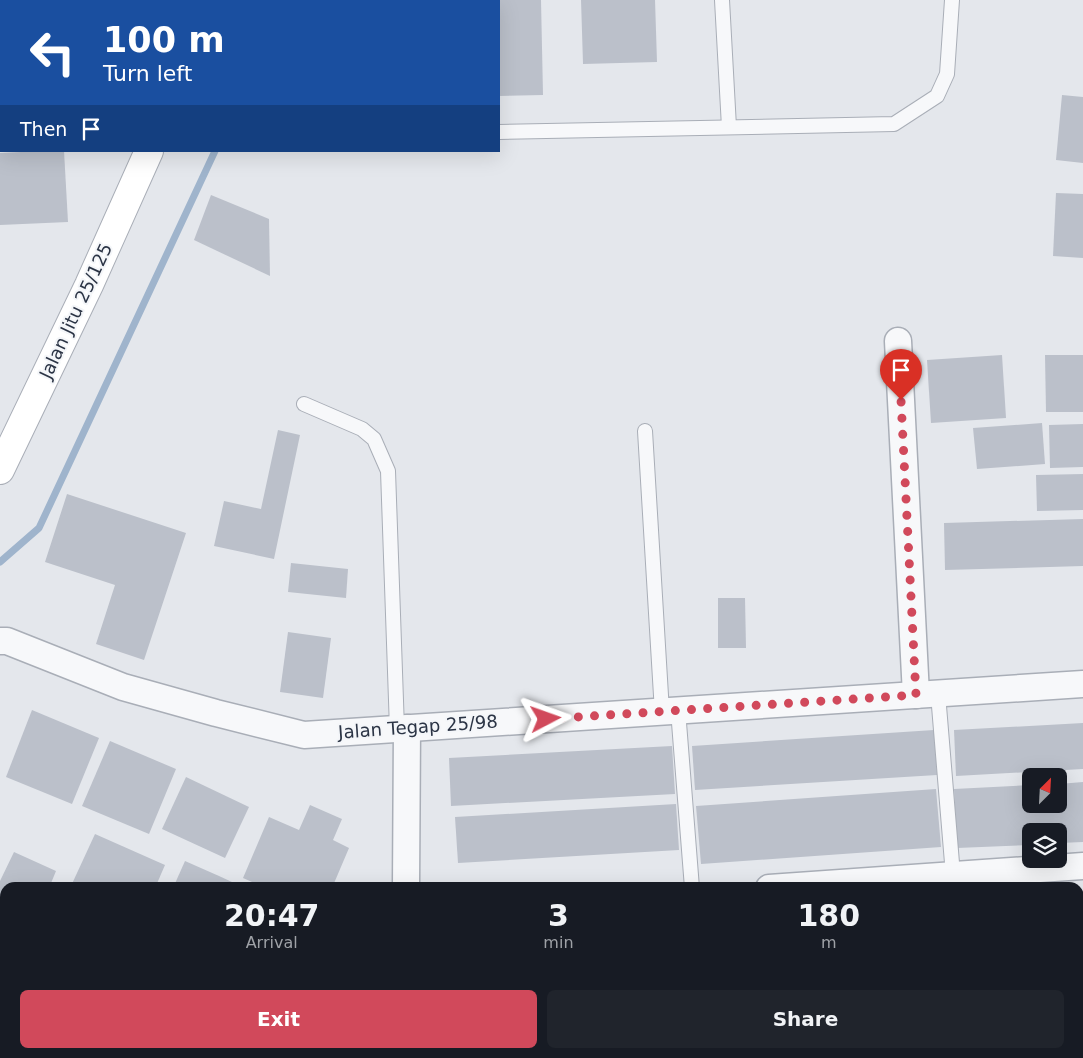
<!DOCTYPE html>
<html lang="en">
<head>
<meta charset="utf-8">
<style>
	body { margin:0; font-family:"DejaVu Sans",sans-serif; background:#20242c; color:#f1f3f6; height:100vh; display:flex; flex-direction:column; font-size:19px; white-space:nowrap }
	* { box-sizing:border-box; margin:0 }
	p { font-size:16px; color:#9ea1a6 }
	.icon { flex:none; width:28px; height:28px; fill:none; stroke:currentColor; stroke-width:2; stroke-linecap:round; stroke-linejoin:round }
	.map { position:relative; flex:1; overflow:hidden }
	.sheet { position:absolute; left:0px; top:882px; width:1084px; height:176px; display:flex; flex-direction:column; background:#171b24; border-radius:15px 15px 0 0; box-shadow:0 5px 20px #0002 }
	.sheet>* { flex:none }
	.top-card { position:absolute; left:0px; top:0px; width:500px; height:152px; box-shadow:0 5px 20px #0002; background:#1a4fa0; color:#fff; overflow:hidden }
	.needle { width:32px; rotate:24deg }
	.fabs { position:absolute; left:1022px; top:768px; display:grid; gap:10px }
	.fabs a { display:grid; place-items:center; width:45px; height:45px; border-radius:8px; background:#171b24; box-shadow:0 5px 20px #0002; font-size:25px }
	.pin { position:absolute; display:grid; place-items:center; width:42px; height:42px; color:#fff; margin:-51px -21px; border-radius:50% 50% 50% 0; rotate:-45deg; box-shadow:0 0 5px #0007 }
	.pin .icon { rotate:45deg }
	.me { position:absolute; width:55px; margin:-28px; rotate:86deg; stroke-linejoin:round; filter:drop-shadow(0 0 4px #0008) }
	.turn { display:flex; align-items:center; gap:18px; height:105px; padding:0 20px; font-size:22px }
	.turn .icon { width:65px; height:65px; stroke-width:2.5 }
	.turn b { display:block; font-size:35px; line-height:42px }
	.then { display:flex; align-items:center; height:48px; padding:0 20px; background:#0003; gap:10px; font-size:19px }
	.eta { display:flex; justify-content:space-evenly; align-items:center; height:85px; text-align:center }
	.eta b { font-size:30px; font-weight:800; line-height:35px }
	.primary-button { display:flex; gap:10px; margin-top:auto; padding:10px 20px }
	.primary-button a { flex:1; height:58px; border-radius:8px; background:#d1495b; color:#fff; font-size:20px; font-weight:800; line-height:58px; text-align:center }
	.primary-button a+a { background:#20242c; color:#f1f3f6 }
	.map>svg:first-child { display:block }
	.green { fill:#c9d6c5 }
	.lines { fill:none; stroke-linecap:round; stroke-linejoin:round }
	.stream { stroke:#9fb4cc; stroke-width:7 }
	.building { fill:#bbc0ca }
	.lane-casing { stroke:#a9aeb7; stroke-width:16 }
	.street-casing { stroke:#a9aeb7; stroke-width:29 }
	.secondary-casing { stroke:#a9aeb7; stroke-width:30 }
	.lane { stroke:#f7f8fa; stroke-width:14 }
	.street { stroke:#f7f8fa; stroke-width:26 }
	.secondary { stroke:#fff; stroke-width:28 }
	.route { stroke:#d1495b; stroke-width:9; stroke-dasharray:0 16.2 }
	.labels { text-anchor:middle; stroke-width:4; stroke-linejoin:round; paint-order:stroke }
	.street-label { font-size:18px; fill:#2b3445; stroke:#f4f6f9 }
</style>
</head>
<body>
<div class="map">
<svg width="1083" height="1058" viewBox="0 0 1083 1058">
	<rect width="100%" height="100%" fill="#e4e7ec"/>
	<!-- green -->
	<path class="green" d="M 599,1054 L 1004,1054 L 1005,1058 L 598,1058 Z"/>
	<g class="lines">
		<!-- stream -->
		<g class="stream">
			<path d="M 285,1 L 285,0"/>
			<path d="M 0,562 L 39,528 L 215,151"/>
		</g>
	</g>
	<!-- building -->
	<g class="building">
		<path d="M 499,0 L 541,0 L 543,95 L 499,96 Z"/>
		<path d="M 581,0 L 655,0 L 657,62 L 583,64 Z"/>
		<path d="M 1062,95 L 1083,97 L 1083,163 L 1056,160 Z"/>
		<path d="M 42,151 L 64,151 L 68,222 L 0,225 L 0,153 Z"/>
		<path d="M 1056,193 L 1083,194 L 1083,258 L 1053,256 Z"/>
		<path d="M 211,195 L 269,219 L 270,276 L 194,240 Z"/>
		<path d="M 1002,355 L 1006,418 L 931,423 L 927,360 Z"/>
		<path d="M 1045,355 L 1083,355 L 1083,412 L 1046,412 Z"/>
		<path d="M 1042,423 L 1045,464 L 977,469 L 973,428 Z"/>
		<path d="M 1083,424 L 1083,467 L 1050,468 L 1049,425 Z"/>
		<path d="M 278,430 L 300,435 L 274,559 L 214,546 L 224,501 L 261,509 Z"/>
		<path d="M 1083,474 L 1083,510 L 1037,511 L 1036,475 Z"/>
		<path d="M 67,494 L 186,533 L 144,660 L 96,644 L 115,585 L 45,562 Z"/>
		<path d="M 1083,519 L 1083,566 L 945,570 L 944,523 Z"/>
		<path d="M 291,563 L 348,569 L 346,598 L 288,592 Z"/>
		<path d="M 718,598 L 745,598 L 746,648 L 718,648 Z"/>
		<path d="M 288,632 L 331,638 L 323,698 L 280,692 Z"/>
		<path d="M 32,710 L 99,738 L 72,804 L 6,777 Z"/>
		<path d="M 1083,723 L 1083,769 L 956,776 L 954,730 Z"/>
		<path d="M 934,730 L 937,775 L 695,790 L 692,746 Z"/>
		<path d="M 110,741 L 176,769 L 149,834 L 82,806 Z"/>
		<path d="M 672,746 L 675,794 L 451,806 L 449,758 Z"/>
		<path d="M 186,777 L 249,807 L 225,858 L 162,829 Z"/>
		<path d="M 1083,782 L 1083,842 L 1059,843 L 1059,831 L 1031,831 L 1031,845 L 957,848 L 954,789 L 1031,785 L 1031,804 L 1059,804 L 1059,784 Z"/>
		<path d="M 936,789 L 941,847 L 701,864 L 696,806 Z"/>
		<path d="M 676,804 L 679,850 L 458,863 L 455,817 Z"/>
		<path d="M 310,805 L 342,819 L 333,840 L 349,848 L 332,888 L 266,888 L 243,878 L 269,817 L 299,830 Z"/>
		<path d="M 95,834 L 165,865 L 155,888 L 71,886 Z"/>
		<path d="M 14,852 L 56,871 L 49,888 L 5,888 L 5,960 L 0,958 L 0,881 Z"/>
		<path d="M 185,861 L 219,876 L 245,888 L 173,888 Z"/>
		<path d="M 1079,909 L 1083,909 L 1083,1058 L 1054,1058 L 1054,1054 L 1079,1054 Z"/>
		<path d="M 0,1048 L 5,1050 L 5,1054 L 13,1054 L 22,1058 L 0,1058 Z"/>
		<path d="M 98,1054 L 174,1054 L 172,1058 L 96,1058 Z"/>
		<path d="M 189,1054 L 232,1054 L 242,1058 L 188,1058 Z"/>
		<path d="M 422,1054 L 475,1054 L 474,1058 L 421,1058 Z"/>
		<path d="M 490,1054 L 542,1054 L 541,1058 L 490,1058 Z"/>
	</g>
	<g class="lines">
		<defs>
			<g id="lane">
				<path d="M 722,0 L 729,127"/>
				<path d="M 466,1 L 467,0"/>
				<path d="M 499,132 L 894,124 L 937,96 L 947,74 L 952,0"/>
				<path d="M 304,404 L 362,429 L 374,439 L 388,471 L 397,729"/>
				<path d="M 645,431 L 662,712"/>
				<path d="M 938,694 L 953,875"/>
				<path d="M 678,710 L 692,888"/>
			</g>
			<g id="street">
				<path d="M 0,128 L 1,128"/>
				<path d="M 898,341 L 916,695"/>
				<path d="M 0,641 L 7,641 L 123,687 L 216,713 L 304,735 L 1083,684"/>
				<path d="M 406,888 L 407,728"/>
				<path d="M 769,888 L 1083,866"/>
				<path d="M 313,1054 L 315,1058"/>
				<path d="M 1027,1054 L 1027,1058"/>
				<path d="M 391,1058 L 391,1054"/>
				<path d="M 576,1058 L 576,1054"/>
			</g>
			<g id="secondary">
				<path d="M 217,1 L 218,0"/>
				<path d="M 0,470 L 89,285 L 149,151"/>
			</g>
		</defs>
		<!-- lane casing -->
		<use href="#lane" class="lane-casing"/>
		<!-- street casing -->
		<use href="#street" class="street-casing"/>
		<!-- secondary casing -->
		<use href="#secondary" class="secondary-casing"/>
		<!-- lane -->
		<use href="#lane" class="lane"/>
		<!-- street -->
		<use href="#street" class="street"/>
		<!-- secondary -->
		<use href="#secondary" class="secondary"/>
	</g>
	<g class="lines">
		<!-- route -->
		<path class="route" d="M 546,719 L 916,695 L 901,400"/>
	</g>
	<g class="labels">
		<!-- street labels -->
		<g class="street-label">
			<text transform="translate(76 311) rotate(-65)" y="6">Jalan Jitu 25/125</text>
			<text transform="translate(418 727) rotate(-4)" y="6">Jalan Tegap 25/98</text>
		</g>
	</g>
</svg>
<div class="fabs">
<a><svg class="needle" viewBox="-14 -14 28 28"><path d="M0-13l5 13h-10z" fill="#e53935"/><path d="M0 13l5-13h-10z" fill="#9ea1a6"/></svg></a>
<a><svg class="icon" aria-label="layers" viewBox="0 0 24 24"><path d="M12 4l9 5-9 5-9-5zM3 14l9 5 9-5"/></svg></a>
</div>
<div class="pin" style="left:901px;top:400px;background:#d93025"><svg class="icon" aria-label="arrive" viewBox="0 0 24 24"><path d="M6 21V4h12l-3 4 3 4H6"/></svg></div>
<svg class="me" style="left:546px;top:719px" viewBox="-20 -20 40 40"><path d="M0-17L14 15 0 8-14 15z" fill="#d1495b" stroke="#fff" stroke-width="4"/></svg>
<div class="top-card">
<div class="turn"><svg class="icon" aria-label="left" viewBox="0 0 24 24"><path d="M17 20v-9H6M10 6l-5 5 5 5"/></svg><div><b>100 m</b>Turn left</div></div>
<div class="then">Then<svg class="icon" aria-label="arrive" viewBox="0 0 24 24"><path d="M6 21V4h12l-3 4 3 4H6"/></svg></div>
</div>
<section class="sheet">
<div class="eta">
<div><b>20:47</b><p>Arrival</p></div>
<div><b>3</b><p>min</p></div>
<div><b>180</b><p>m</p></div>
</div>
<div class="primary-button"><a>Exit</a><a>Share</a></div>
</section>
</div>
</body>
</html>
